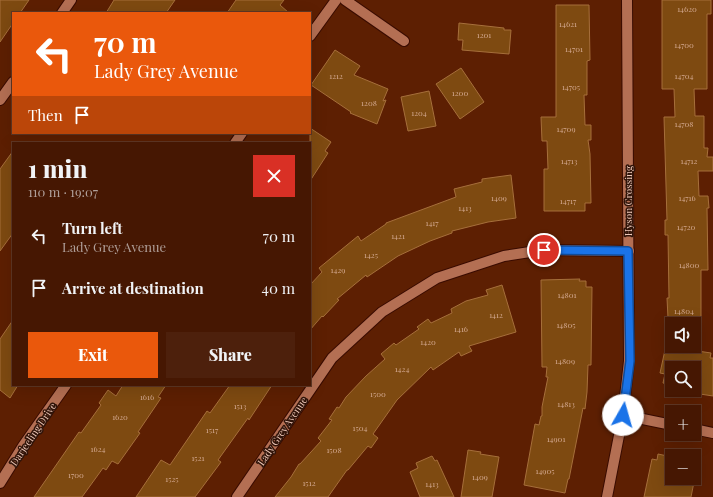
<!DOCTYPE html>
<html lang="en">
<head>
<meta charset="utf-8">
<style>
	body { margin:0; font-family:"Playfair Display",serif; background:#4d200c; color:#f1f3f6; height:100vh; display:flex; flex-direction:column; font-size:15px; white-space:nowrap }
	* { box-sizing:border-box; margin:0 }
	p { font-size:13px; color:#b09f99 }
	.icon { flex:none; width:22px; height:22px; fill:none; stroke:currentColor; stroke-width:2; stroke-linecap:round; stroke-linejoin:round }
	.map { position:relative; flex:1; overflow:hidden }
	.details { position:absolute; left:12px; top:142px; width:299px; height:244px; display:flex; flex-direction:column; background:#461702; border-radius:0px; box-shadow:0 4px 16px #0002,0 0 0 1px #5e3624 }
	.details>* { flex:none }
	.top-card { position:absolute; left:12px; top:12px; width:299px; height:122px; border-radius:0px; box-shadow:0 4px 16px #0002,0 0 0 1px #5e3624; background:#ea580c; color:#fff; overflow:hidden }
	.buttons { position:absolute; left:665px; top:317px; display:grid; gap:8px }
	.buttons a { display:grid; place-items:center; width:36px; height:36px; border-radius:0px; background:#461702; box-shadow:0 4px 16px #0002,0 0 0 1px #5e3624; font-size:20px }
	.pin { position:absolute; display:grid; place-items:center; width:34px; height:34px; color:#fff; margin:-17px; border:2px solid #fff; border-radius:50%; box-shadow:0 1px 4px #0007 }
	.me { position:absolute; width:44px; margin:-22px; rotate:7deg; stroke-linejoin:round; filter:drop-shadow(0 0 3px #0008) }
	.turn { display:flex; align-items:center; gap:14px; height:84px; padding:0 16px; font-size:18px }
	.turn .icon { width:52px; height:52px; stroke-width:2.5 }
	.turn b { display:block; font-size:28px; line-height:34px }
	.then { display:flex; align-items:center; height:38px; padding:0 16px; background:#0003; gap:8px; font-size:15px }
	.round { display:grid; place-items:center; flex:none; width:42px; height:42px; border-radius:0px; background:#4d200c }
	.headline { display:flex; align-items:center; justify-content:space-between; height:68px; padding:0 16px }
	h1 { font-size:24px; font-weight:800; line-height:30px }
	.cta { display:flex; gap:8px; margin-top:auto; padding:8px 16px }
	.cta a { flex:1; height:46px; border-radius:0px; background:#ea580c; color:#fff; font-size:16px; font-weight:800; line-height:46px; text-align:center }
	.cta a+a { background:#4d200c; color:#f1f3f6 }
	ul { padding:0; list-style:none }
	li { display:flex; align-items:center; gap:12px; height:52px; padding:0 16px }
	li div { flex:1 }
	li b { display:block; font-size:15px }
	li em { font-style:normal }
	.map>svg:first-child { display:block }
	.building { fill:#7e4a11; stroke:#a66f3b }
	.lines { fill:none; stroke-linecap:round; stroke-linejoin:round }
	.minor-casing { stroke:#390b00; stroke-width:12 }
	.minor { stroke:#b46f53; stroke-width:10 }
	.route-casing { stroke:#114b97; stroke-width:10 }
	.route { stroke:#1a73e8; stroke-width:7 }
	.labels { text-anchor:middle; stroke-width:3; stroke-linejoin:round; paint-order:stroke }
	.number-label { font-size:8px; fill:#d3a88f }
	.street-label { font-size:10px; fill:#efc8b9; stroke:#301409 }
</style>
</head>
<body>
<div class="map">
<svg width="713" height="497" viewBox="0 0 713 497">
	<rect width="100%" height="100%" fill="#5d1f02"/>
	<!-- building -->
	<g class="building">
		<path d="M 0,0 L 29,0 L 20,13 L 13,13 L 13,23 L 0,42 Z"/>
		<path d="M 114,0 L 175,0 L 166,13 L 106,13 Z"/>
		<path d="M 236,0 L 284,0 L 280,5 L 289,13 L 227,13 Z"/>
		<path d="M 662,0 L 711,0 L 711,14 L 707,14 L 707,89 L 694,89 L 695,116 L 704,116 L 704,148 L 708,148 L 707,157 L 713,157 L 713,171 L 698,171 L 699,196 L 708,196 L 709,208 L 707,208 L 708,270 L 701,270 L 701,318 L 668,318 L 667,298 L 669,298 L 668,235 L 665,235 L 665,220 L 667,220 L 664,117 L 675,117 L 674,89 L 662,89 Z"/>
		<path d="M 556,5 L 589,5 L 590,60 L 587,61 L 587,95 L 584,95 L 585,125 L 591,125 L 591,140 L 588,140 L 590,154 L 591,203 L 585,203 L 585,211 L 544,211 L 544,169 L 548,169 L 547,141 L 542,141 L 541,117 L 556,117 Z"/>
		<path d="M 459,23 L 504,28 L 504,30 L 511,30 L 509,54 L 462,50 L 463,40 L 458,40 Z"/>
		<path d="M 335,50 L 360,66 L 354,75 L 388,89 L 383,101 L 386,100 L 377,124 L 350,113 L 351,112 L 311,85 Z"/>
		<path d="M 461,68 L 484,102 L 460,119 L 436,84 Z"/>
		<path d="M 429,91 L 436,126 L 408,131 L 401,97 Z"/>
		<path d="M 310,128 L 331,142 L 325,151 L 328,153 L 310,181 Z"/>
		<path d="M 13,151 L 13,233 L 0,251 L 0,169 Z"/>
		<path d="M 511,175 L 516,218 L 488,222 L 452,231 L 452,233 L 430,241 L 398,256 L 367,277 L 366,275 L 337,299 L 339,300 L 323,317 L 322,316 L 310,330 L 310,285 L 322,272 L 319,268 L 358,236 L 361,241 L 386,224 L 386,223 L 456,197 L 454,189 L 482,182 L 482,179 Z"/>
		<path d="M 580,279 L 579,281 L 586,281 L 586,287 L 592,287 L 591,365 L 588,365 L 587,392 L 585,409 L 583,408 L 569,479 L 568,479 L 565,493 L 524,485 L 535,424 L 539,425 L 541,416 L 542,416 L 542,407 L 548,377 L 546,377 L 547,367 L 542,367 L 541,280 Z"/>
		<path d="M 502,285 L 516,332 L 469,346 L 472,351 L 461,356 L 459,352 L 433,370 L 431,367 L 397,400 L 373,434 L 378,438 L 371,448 L 368,446 L 348,470 L 347,470 L 328,497 L 275,497 L 291,477 L 299,464 L 300,464 L 321,441 L 318,438 L 332,420 L 329,419 L 337,407 L 339,408 L 346,397 L 366,376 L 385,359 L 381,354 L 394,343 L 396,345 L 419,329 L 417,327 L 428,319 L 431,323 L 452,313 L 451,309 L 466,301 L 488,295 L 486,290 Z"/>
		<path d="M 13,320 L 13,385 L 18,385 L 10,398 L 0,390 L 0,339 Z"/>
		<path d="M 678,348 L 711,353 L 710,358 L 713,358 L 713,396 L 700,394 L 700,391 L 694,389 L 694,368 L 672,368 L 672,385 L 663,383 L 665,374 L 660,373 L 665,350 L 677,352 Z"/>
		<path d="M 123,385 L 166,385 L 158,397 L 161,398 L 138,432 L 140,433 L 118,464 L 112,461 L 106,470 L 103,468 L 82,497 L 34,497 L 79,432 L 81,433 L 101,405 L 99,403 L 108,390 L 116,396 Z"/>
		<path d="M 230,385 L 272,385 L 249,420 L 248,418 L 218,460 L 221,462 L 195,497 L 136,497 L 161,460 L 170,465 L 207,411 L 210,413 Z"/>
		<path d="M 468,450 L 481,452 L 480,454 L 499,457 L 492,497 L 461,497 Z"/>
		<path d="M 658,454 L 672,457 L 672,478 L 694,478 L 694,461 L 698,462 L 691,497 L 644,497 L 652,459 L 657,460 Z"/>
		<path d="M 432,456 L 435,461 L 437,460 L 454,497 L 420,497 L 410,472 L 418,468 L 416,463 Z"/>
	</g>
	<g class="lines">
		<defs>
			<g id="minor">
				<path d="M 345,0 L 404,41"/>
				<path d="M 62,13 L 71,0"/>
				<path d="M 310,36 L 336,0"/>
				<path d="M 0,100 L 13,82"/>
				<path d="M 235,143 L 242,133"/>
				<path d="M 623,415 L 672,425"/>
				<path d="M 694,429 L 713,433"/>
				<path d="M 0,483 L 23,446 L 66,385"/>
				<path d="M 237,497 L 332,358 L 382,312 L 437,278 L 504,256 L 543,250 L 629,251"/>
				<path d="M 607,497 L 623,415 L 629,361 L 627,0"/>
			</g>
		</defs>
		<!-- minor casing -->
		<use href="#minor" class="minor-casing"/>
		<!-- minor -->
		<use href="#minor" class="minor"/>
	</g>
	<g class="lines">
		<defs>
			<path id="route" d="M 544,250 L 628,251 L 630,361 L 623,415"/>
		</defs>
		<!-- route casing -->
		<use href="#route" class="route-casing"/>
		<!-- route -->
		<use href="#route" class="route"/>
	</g>
	<g class="labels">
		<!-- number labels -->
		<g class="number-label">
			<text x="687" y="12">14620</text>
			<text x="568" y="27">14621</text>
			<text x="484" y="38">1201</text>
			<text x="684" y="48">14700</text>
			<text x="574" y="52">14701</text>
			<text x="336" y="79">1212</text>
			<text x="684" y="79">14704</text>
			<text x="571" y="90">14705</text>
			<text x="460" y="96">1200</text>
			<text x="369" y="106">1208</text>
			<text x="419" y="116">1204</text>
			<text x="684" y="127">14708</text>
			<text x="566" y="132">14709</text>
			<text x="569" y="164">14713</text>
			<text x="689" y="164">14712</text>
			<text x="499" y="201">1409</text>
			<text x="687" y="201">14716</text>
			<text x="568" y="204">14717</text>
			<text x="465" y="211">1413</text>
			<text x="432" y="226">1417</text>
			<text x="686" y="230">14720</text>
			<text x="398" y="239">1421</text>
			<text x="371" y="258">1425</text>
			<text x="689" y="268">14800</text>
			<text x="338" y="273">1429</text>
			<text x="567" y="298">14801</text>
			<text x="684" y="314">14804</text>
			<text x="496" y="318">1412</text>
			<text x="566" y="328">14805</text>
			<text x="461" y="332">1416</text>
			<text x="428" y="345">1420</text>
			<text x="565" y="364">14809</text>
			<text x="402" y="372">1424</text>
			<text x="378" y="397">1500</text>
			<text x="147" y="400">1616</text>
			<text x="566" y="407">14813</text>
			<text x="240" y="409">1513</text>
			<text x="120" y="420">1620</text>
			<text x="360" y="431">1504</text>
			<text x="212" y="433">1517</text>
			<text x="556" y="442">14901</text>
			<text x="98" y="452">1624</text>
			<text x="334" y="453">1508</text>
			<text x="198" y="461">1521</text>
			<text x="545" y="474">14905</text>
			<text x="76" y="478">1700</text>
			<text x="480" y="480">1409</text>
			<text x="172" y="482">1525</text>
			<text x="309" y="486">1512</text>
			<text x="432" y="487">1413</text>
		</g>
		<!-- street labels -->
		<g class="street-label">
			<text transform="translate(628 201) rotate(-90)" y="4">Hyson Crossing</text>
			<text transform="translate(282 431) rotate(-56)" y="4">Lady Grey Avenue</text>
			<text transform="translate(33 434) rotate(-56)" y="4">Darjeeling Drive</text>
		</g>
	</g>
</svg>
<div class="buttons">
<a><svg class="icon" aria-label="sound" viewBox="0 0 24 24"><path d="M4 9h4l5-4v14l-5-4H4zM17 9q2 3 0 6"/></svg></a>
<a><svg class="icon" aria-label="search" viewBox="0 0 24 24"><circle cx="10" cy="10" r="6"/><path d="M15 15l6 6"/></svg></a>
<a>+</a>
<a>−</a>
</div>
<div class="pin" style="left:544px;top:250px;background:#d93025"><svg class="icon" aria-label="arrive" viewBox="0 0 24 24"><path d="M6 21V4h12l-3 4 3 4H6"/></svg></div>
<svg class="me" style="left:623px;top:415px" viewBox="-20 -20 40 40"><circle r="19" fill="#fff"/><path d="M0-13L10 11 0 6-10 11z" fill="#1a73e8"/></svg>
<div class="top-card">
<div class="turn"><svg class="icon" aria-label="left" viewBox="0 0 24 24"><path d="M17 20v-9H6M10 6l-5 5 5 5"/></svg><div><b>70 m</b>Lady Grey Avenue</div></div>
<div class="then">Then<svg class="icon" aria-label="arrive" viewBox="0 0 24 24"><path d="M6 21V4h12l-3 4 3 4H6"/></svg></div>
</div>
<section class="details">
<div class="headline"><div><h1>1 min</h1><p>110 m · 19:07</p></div><a class="round" style="background:#d93025;color:#fff"><svg class="icon" aria-label="close" viewBox="0 0 24 24"><path d="M6 6l12 12M18 6L6 18"/></svg></a></div>
<ul>
<li><svg class="icon" aria-label="left" viewBox="0 0 24 24"><path d="M17 20v-9H6M10 6l-5 5 5 5"/></svg><div><b>Turn left</b><p>Lady Grey Avenue</p></div><em>70 m</em></li>
<li><svg class="icon" aria-label="arrive" viewBox="0 0 24 24"><path d="M6 21V4h12l-3 4 3 4H6"/></svg><div><b>Arrive at destination</b></div><em>40 m</em></li>
</ul>
<div class="cta"><a>Exit</a><a>Share</a></div>
</section>
</div>
</body>
</html>
